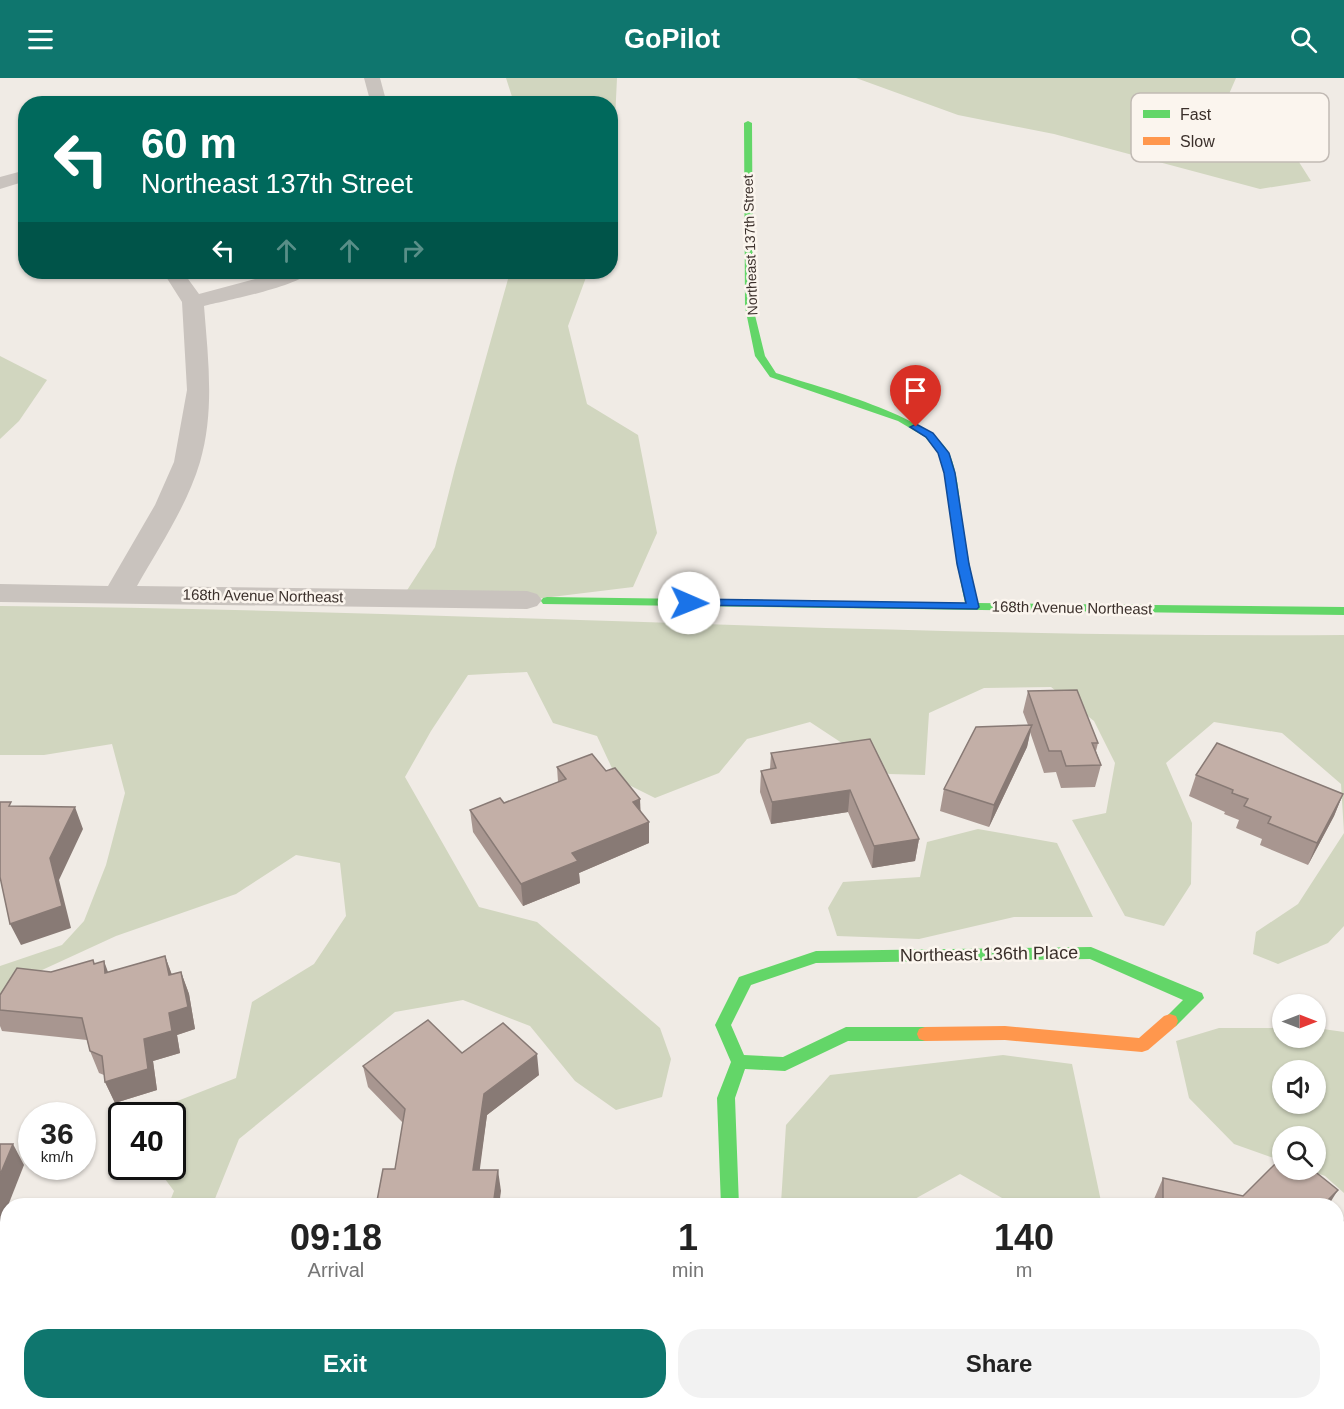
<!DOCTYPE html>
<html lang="en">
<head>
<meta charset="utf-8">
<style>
	body { margin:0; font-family:Helvetica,sans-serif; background:#f2f2f2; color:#222; height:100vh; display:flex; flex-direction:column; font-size:22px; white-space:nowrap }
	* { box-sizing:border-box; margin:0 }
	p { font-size:20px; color:#767676 }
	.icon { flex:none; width:33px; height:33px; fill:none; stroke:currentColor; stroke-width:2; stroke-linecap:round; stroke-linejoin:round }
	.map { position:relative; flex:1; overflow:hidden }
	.sheet { position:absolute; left:0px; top:1120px; width:1344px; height:212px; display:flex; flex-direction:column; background:#fff; border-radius:24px 24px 0 0; box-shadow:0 2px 4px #0004 }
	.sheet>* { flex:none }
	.hud { position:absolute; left:18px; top:18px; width:600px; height:183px; border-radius:24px; box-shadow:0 2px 4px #0004; background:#00695c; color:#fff; overflow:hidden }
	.needle { width:39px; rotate:90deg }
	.fabs { position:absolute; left:1272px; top:916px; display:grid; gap:12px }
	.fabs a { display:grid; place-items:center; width:54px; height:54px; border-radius:50%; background:#fff; box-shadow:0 2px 4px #0004; font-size:30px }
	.speed { position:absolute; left:18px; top:1024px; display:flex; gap:12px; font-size:30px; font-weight:700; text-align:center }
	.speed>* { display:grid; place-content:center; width:78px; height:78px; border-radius:50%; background:#fff; box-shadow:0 2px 4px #0004; line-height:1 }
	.speed small { font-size:15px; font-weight:400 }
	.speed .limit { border:3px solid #111; border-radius:9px; background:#fff; color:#111 }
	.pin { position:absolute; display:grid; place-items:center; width:51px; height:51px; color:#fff; margin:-62px -26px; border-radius:50% 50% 50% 0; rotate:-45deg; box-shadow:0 0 6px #0007 }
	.pin .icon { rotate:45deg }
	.me { position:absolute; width:66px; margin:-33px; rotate:91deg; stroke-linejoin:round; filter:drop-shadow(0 0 4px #0008) }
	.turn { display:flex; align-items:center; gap:21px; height:126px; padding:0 24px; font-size:27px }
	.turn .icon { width:78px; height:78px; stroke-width:2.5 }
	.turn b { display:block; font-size:42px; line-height:51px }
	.lanes { display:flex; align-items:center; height:57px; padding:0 24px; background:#0003; justify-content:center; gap:30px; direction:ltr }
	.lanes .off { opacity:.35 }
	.eta { display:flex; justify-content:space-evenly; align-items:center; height:102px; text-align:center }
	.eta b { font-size:36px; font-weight:800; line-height:42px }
	.cta { display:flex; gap:12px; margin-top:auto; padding:12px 24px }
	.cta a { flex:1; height:69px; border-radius:24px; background:#0f766e; color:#fff; font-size:24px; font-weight:800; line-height:69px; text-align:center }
	.cta a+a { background:#f2f2f2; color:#222 }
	header { display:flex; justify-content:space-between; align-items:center; height:78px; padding:0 24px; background:#0f766e; color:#fff; font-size:27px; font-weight:800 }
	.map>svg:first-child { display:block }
	.green { fill:#d1d6bf; fill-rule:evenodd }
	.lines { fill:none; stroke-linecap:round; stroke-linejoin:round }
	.street { fill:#c9c3be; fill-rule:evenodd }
	.fast { fill:#63d668; fill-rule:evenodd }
	.slow { fill:#ff974d; fill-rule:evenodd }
	.wall { fill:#a89690 }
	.shaded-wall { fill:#887a75 }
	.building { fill:#c3afa7; stroke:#887a75; stroke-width:1.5 }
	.route { fill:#1a73e8; stroke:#114b97; stroke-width:1.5 }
	.labels { text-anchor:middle; stroke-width:5; stroke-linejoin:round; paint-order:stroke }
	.far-street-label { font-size:14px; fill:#3b302b; stroke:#fbf5ee }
	.street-label { font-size:15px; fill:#3b302b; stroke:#fbf5ee }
	.near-street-label { font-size:18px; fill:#3b302b; stroke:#fbf5ee }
	.key { fill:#fbf5ee; stroke:#c1bab4; stroke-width:1.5 }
	.key-label { font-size:16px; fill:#3b302b }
</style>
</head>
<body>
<header><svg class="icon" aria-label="menu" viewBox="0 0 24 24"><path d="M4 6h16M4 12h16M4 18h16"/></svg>GoPilot<svg class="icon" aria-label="search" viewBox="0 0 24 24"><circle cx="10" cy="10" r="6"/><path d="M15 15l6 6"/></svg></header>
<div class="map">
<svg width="1344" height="1331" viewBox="0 0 1344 1331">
	<rect width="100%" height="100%" fill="#f0ebe5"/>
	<!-- green -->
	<g class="green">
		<path d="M 506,0 L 617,0 L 614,63 L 611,91 L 610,26 L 514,25 Z"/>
		<path d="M 856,0 L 1236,0 L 1229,16 L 1229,41 L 1285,62 L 1311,103 L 1260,111 L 1054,56 L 958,37 Z"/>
		<path d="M 510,194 L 588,194 L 568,248 L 587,326 L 638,357 L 657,455 L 633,509 L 527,522 L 402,520 L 435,469 L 455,390 Z"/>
		<path d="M 0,278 L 47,302 L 19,343 L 0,361 Z"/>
		<path d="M 0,528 C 448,532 896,560 1344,557 L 1344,848 L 1328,865 L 1278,886 L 1253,876 L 1256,854 L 1298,826 L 1344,755 L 1341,706 L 1282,655 L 1214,644 L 1166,685 L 1192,745 L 1191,806 L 1164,848 L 1125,838 L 1072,742 L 1106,735 L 1115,685 L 1094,643 L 1051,609 L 984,610 L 929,635 L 925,697 L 889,696 L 810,644 L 747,661 L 719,695 L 655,720 L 617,701 L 597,658 L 553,645 L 527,594 L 468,597 L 431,653 L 405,699 L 479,829 L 537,844 L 660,950 L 671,981 L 662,1019 L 616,1032 L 575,1003 L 530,948 L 463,922 L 395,934 L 239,1061 L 212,1128 L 168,1128 L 174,1113 L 156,1089 L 172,1089 L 172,1038 L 154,1038 L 157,1031 L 236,1000 L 252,924 L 314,886 L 346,838 L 340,785 L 296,777 L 236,816 L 116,858 L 29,898 L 0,941 L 0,888 L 62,867 L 84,843 L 106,787 L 125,715 L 112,666 L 44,677 L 0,677 Z"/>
		<path d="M 978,751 L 1057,765 L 1093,839 L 1014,839 L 919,861 L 837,858 L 828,830 L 843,804 L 920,799 L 927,764 Z"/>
		<path d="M 1219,950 L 1282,950 L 1282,960 L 1316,960 L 1316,950 L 1344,954 L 1344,1115 L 1325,1098 L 1308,1092 L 1316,1092 L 1316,1059 L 1282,1059 L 1282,1083 L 1234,1066 L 1189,1020 L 1176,963 ZM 1282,993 L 1316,993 L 1316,1026 L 1282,1026 Z"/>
		<path d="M 1003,977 L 1072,986 L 1102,1128 L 1016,1128 L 960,1096 L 902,1128 L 784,1128 L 781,1125 L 786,1047 L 830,997 Z"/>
		<path d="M 7,1225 L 8,1324 L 656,1324 L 656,1331 L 0,1331 L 0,1232 Z"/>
		<path d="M 1114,1325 L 1220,1325 L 1228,1331 L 1113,1331 Z"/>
	</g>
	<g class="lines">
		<!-- street -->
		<g class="street">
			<path d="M 364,0 L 380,0 L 387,26 L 371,26 Z"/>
			<path d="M 26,92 L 26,103 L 0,111 L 0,99 Z"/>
			<path d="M 163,194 L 183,194 L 199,216 L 281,194 L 309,194 C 300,208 224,223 204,228 C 208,280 215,333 200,384 C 187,428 159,469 137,508 L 527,513 L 537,516 L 542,522 L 537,528 L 527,531 L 0,524 L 0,506 L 108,508 L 155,427 L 174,384 L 187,312 L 182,224 Z"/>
			<path d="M 711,1324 L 761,1324 L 762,1331 L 712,1331 Z"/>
		</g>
		<!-- fast -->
		<g class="fast">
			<path d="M 748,43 L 752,45 L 753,229 L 765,278 L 776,295 C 817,309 934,338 950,377 C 958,397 959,419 962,440 C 966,468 971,496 977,525 L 1344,529 L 1344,537 L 543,526 L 541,523 L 543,520 L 547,519 L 965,525 L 957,486 L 945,395 L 939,376 L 925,359 L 898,343 L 770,299 L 755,278 L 745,229 L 744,45 Z"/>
			<path d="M 1091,869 L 1202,915 L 1204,920 L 1176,948 L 1170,950 L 1164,948 L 1162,943 L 1183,922 L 1090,881 L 816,885 L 751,907 L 731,947 L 744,977 L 783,979 L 846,949 L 925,949 L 931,951 L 933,956 L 931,961 L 925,963 L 848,963 L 785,993 L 745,991 L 735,1020 L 739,1128 L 721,1128 L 717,1020 L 731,984 L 715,947 L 739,899 L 816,873 Z"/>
		</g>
		<!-- slow -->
		<path class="slow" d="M 1170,936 L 1176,938 L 1178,943 L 1176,948 L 1148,972 L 1142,974 L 1005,962 L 925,963 L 919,961 L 917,956 L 919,951 L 925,949 L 1005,948 L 1139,960 L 1164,938 Z"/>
	</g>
	<!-- wall -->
	<g class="wall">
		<path d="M 1028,613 L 1098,665 L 1096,673 L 1101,687 L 1095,709 L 1061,710 L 1056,694 L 1044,695 L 1030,654 L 1027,669 L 989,749 L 940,733 L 944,711 L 1028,647 L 1023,634 Z"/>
		<path d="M 870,661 L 919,761 L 915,783 L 872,790 L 848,734 L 771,746 L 760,714 L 761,693 L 770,691 L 771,675 Z"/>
		<path d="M 557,689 L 606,693 L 649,744 L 649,765 L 579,795 L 580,805 L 523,828 L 473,754 L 470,732 L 504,725 L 558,704 Z"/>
		<path d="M 1196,697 L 1343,716 L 1334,738 L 1308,787 L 1260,767 L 1262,761 L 1236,750 L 1239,742 L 1224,736 L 1225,734 L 1189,718 Z"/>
		<path d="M 165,878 L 172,897 L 181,894 L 189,916 L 195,951 L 177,957 L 180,975 L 153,983 L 157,1012 L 115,1025 L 105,1004 L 104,997 L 99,995 L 90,973 L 87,962 L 2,953 L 0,948 L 0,917 L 51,894 L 93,882 L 95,886 L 108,894 Z"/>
		<path d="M 462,975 L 539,997 L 487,1037 L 479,1092 L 501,1113 L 395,1091 L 403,1045 L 368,1009 L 363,988 Z"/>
		<path d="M 1163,1100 L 1243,1118 L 1328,1128 L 1154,1128 L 1154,1121 Z"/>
		<path d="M 885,1324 L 1038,1324 L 1040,1331 L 886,1331 Z"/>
	</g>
	<!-- shaded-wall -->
	<g class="shaded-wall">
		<path d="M 1032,647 L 1027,669 L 989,749 L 994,727 Z"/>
		<path d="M 850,712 L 848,734 L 771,746 L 772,724 Z"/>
		<path d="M 1343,716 L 1334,738 L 1308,787 L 1317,765 Z"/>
		<path d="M 640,721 L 641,742 L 633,724 Z"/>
		<path d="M 75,729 L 83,751 L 59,802 L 71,850 L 21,867 L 10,846 L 50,780 Z"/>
		<path d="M 649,744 L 649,765 L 579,795 L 580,805 L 523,828 L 521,806 L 572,775 Z"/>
		<path d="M 919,761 L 915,783 L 872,790 L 874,768 Z"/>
		<path d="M 165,878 L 173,900 L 169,897 Z"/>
		<path d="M 104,883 L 112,905 L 105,895 Z"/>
		<path d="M 181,894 L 189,916 L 195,951 L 177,957 L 180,975 L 153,983 L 157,1012 L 115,1025 L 105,1004 L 169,935 Z"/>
		<path d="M 537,976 L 539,997 L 487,1037 L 477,1113 L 473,1092 L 484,1016 Z"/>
		<path d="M 13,1066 L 24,1087 L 0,1148 L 0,1097 Z"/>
		<path d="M 498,1092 L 501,1113 L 499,1128 L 493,1128 Z"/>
		<path d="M 1338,1112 L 1328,1128 L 1323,1128 Z"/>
		<path d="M 1344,1182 L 1344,1188 L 1336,1197 L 1336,1190 Z"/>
	</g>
	<!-- building -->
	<g class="building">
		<path d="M 1077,612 L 1098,665 L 1092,665 L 1101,687 L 1066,688 L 1061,673 L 1049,673 L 1028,613 Z"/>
		<path d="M 1032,647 L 994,727 L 944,711 L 976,649 Z"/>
		<path d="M 870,661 L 919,761 L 874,768 L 850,712 L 772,724 L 761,693 L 776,690 L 771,675 Z"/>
		<path d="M 1217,665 L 1343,716 L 1317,765 L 1268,745 L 1271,739 L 1244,728 L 1248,721 L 1232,715 L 1233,712 L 1196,697 Z"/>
		<path d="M 592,676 L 606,693 L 615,690 L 640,721 L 633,724 L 649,744 L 572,775 L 578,783 L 521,806 L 470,732 L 500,720 L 504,725 L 566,701 L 557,689 Z"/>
		<path d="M 0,724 L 11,724 L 9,728 L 75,729 L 50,780 L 62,828 L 10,846 L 0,799 Z"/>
		<path d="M 165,878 L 169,897 L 181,894 L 188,929 L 169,935 L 172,953 L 144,961 L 148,991 L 105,1004 L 102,978 L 90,973 L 82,940 L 0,932 L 0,917 L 17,890 L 51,894 L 93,882 L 94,886 L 104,883 L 105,895 Z"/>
		<path d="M 428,942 L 462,975 L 503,945 L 537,976 L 484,1016 L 473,1092 L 498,1092 L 493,1128 L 376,1128 L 383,1091 L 395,1091 L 405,1031 L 363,988 Z"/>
		<path d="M 0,1066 L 13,1066 L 0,1097 Z"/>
		<path d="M 1282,1079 L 1282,1092 L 1313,1092 L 1338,1112 L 1323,1127 L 1324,1128 L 1163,1128 L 1163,1100 L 1243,1118 Z"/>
		<path d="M 1336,1138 L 1344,1143 L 1344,1182 L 1336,1190 Z"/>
		<path d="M 892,1324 L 1038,1324 L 1040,1331 L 892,1331 Z"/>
	</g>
	<!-- route -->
	<path class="route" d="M 916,346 L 933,355 L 949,375 L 955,395 L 969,486 L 979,529 L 977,531 L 685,527 L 685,522 L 689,521 L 966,525 L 957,486 L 944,395 L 938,375 L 926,359 L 910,349 Z"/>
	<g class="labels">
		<!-- far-street labels -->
		<g class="far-street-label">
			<text transform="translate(750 167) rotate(-92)" y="5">Northeast 137th Street</text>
		</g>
		<!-- street labels -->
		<g class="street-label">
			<text transform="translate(263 518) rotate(1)" y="5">168th Avenue Northeast</text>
			<text transform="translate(1072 530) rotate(1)" y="5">168th Avenue Northeast</text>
		</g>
		<!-- near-street labels -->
		<g class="near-street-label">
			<text transform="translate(989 876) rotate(-1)" y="6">Northeast 136th Place</text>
		</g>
	</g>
	<!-- legend -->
	<rect x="1131" y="15" width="198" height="69" rx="9" class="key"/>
	<rect x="1143" y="32" width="27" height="8" fill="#63d668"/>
	<rect x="1143" y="59" width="27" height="8" fill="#ff974d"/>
	<g class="key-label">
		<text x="1180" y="42">Fast</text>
		<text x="1180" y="69">Slow</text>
	</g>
</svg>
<div class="fabs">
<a><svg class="needle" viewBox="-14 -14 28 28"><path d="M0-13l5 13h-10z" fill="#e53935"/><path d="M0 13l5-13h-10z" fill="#767676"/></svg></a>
<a><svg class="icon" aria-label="sound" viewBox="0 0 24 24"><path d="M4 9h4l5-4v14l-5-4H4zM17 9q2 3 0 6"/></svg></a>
<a><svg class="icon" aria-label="search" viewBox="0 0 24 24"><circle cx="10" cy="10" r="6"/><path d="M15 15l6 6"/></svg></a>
</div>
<div class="speed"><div>36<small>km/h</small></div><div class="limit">40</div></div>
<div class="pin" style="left:916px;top:349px;background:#d93025"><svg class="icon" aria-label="arrive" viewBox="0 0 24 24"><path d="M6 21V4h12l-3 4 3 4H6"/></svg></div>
<svg class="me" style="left:689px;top:525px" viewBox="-20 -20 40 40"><circle r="19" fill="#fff"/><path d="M0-13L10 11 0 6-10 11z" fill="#1a73e8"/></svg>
<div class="hud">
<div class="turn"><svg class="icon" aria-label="left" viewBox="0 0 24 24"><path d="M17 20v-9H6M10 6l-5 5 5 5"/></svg><div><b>60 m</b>Northeast 137th Street</div></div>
<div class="lanes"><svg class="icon" aria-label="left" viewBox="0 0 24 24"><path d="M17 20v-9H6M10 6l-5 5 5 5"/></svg><svg class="icon off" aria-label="ahead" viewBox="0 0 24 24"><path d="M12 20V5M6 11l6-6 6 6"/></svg><svg class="icon off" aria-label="ahead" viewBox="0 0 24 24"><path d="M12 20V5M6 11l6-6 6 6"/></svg><svg class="icon off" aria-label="right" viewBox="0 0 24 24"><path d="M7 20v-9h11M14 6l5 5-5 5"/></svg></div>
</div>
<section class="sheet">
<div class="eta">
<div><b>09:18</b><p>Arrival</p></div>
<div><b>1</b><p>min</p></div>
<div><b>140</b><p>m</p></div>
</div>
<div class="cta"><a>Exit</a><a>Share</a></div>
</section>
</div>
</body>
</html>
